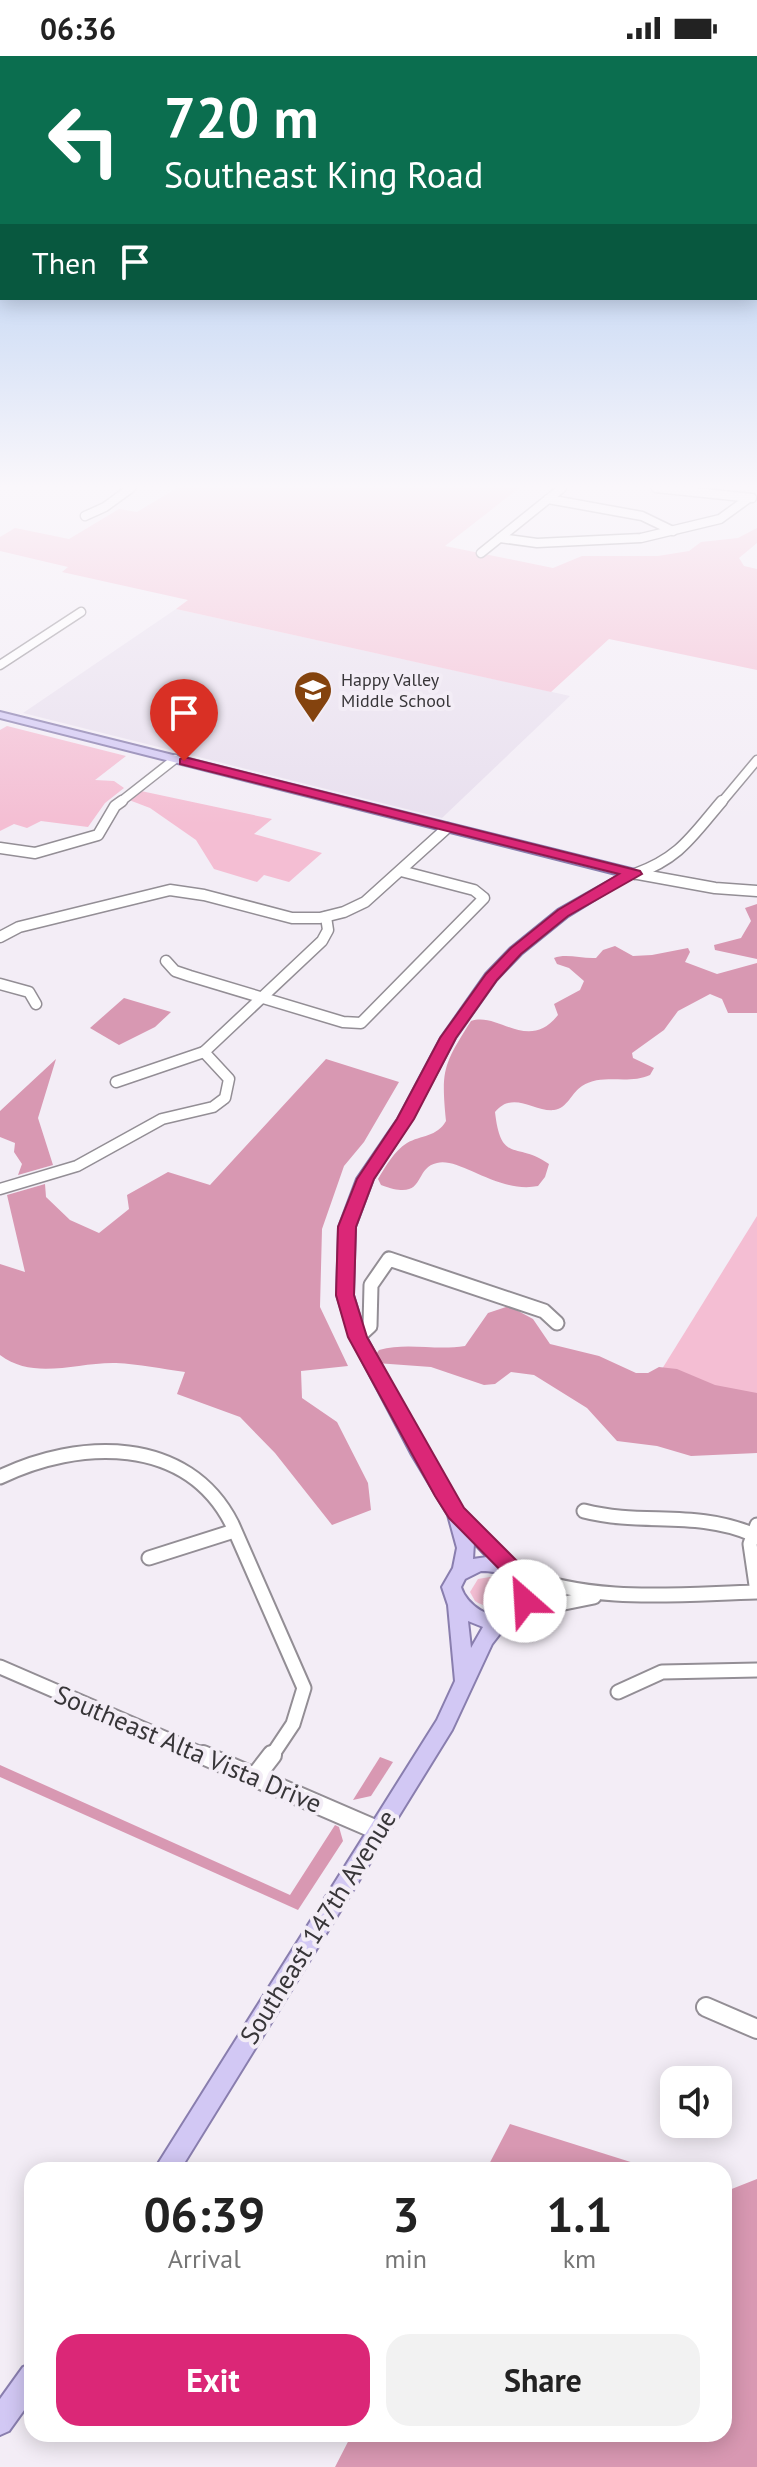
<!DOCTYPE html>
<html lang="en">
<head>
<meta charset="utf-8">
<style>
	body { margin:0; font-family:"PT Sans",sans-serif; background:#f2f2f2; color:#222; height:100vh; display:flex; flex-direction:column; font-size:30px; white-space:nowrap }
	* { box-sizing:border-box; margin:0 }
	p { font-size:26px; color:#767676 }
	.icon { flex:none; width:44px; height:44px; fill:none; stroke:currentColor; stroke-width:2; stroke-linecap:round; stroke-linejoin:round }
	.map { position:relative; flex:1; overflow:hidden }
	.sheet { position:absolute; left:24px; top:2106px; width:708px; height:280px; display:flex; flex-direction:column; background:#fff; border-radius:24px; box-shadow:0 4px 20px #0003 }
	.sheet>* { flex:none }
	.guide { position:absolute; left:0px; top:0px; width:758px; height:244px; box-shadow:0 4px 20px #0003; background:#0b6e4f; color:#fff; overflow:hidden }
	.controls { position:absolute; left:660px; top:2010px; display:grid; gap:16px }
	.controls a { display:grid; place-items:center; width:72px; height:72px; border-radius:16px; background:#fff; box-shadow:0 4px 20px #0003; font-size:40px }
	.pin { position:absolute; display:grid; place-items:center; width:68px; height:68px; color:#fff; margin:-82px -34px; border-radius:50% 50% 50% 0; rotate:-45deg; box-shadow:0 0 8px #0007 }
	.pin .icon { rotate:45deg }
	.me { position:absolute; width:88px; margin:-44px; rotate:334deg; stroke-linejoin:round; filter:drop-shadow(0 0 6px #0008) }
	.turn { display:flex; align-items:center; gap:28px; height:168px; padding:0 32px; font-size:36px }
	.turn .icon { width:104px; height:104px; stroke-width:2.5 }
	.turn b { display:block; font-size:56px; line-height:68px }
	.then { display:flex; align-items:center; height:76px; padding:0 32px; background:#0003; gap:16px; font-size:30px }
	.eta { display:flex; justify-content:space-evenly; align-items:center; height:136px; text-align:center }
	.eta b { font-size:48px; font-weight:600; line-height:56px }
	.cta { display:flex; gap:16px; margin-top:auto; padding:16px 32px }
	.cta a { flex:1; height:92px; border-radius:24px; background:#db2777; color:#fff; font-size:32px; font-weight:600; line-height:92px; text-align:center }
	.cta a+a { background:#f2f2f2; color:#222 }
	.status { display:flex; justify-content:space-between; align-items:center; height:56px; padding:0 40px; background:#fff; direction:ltr }
	.status svg { height:22px; fill:currentColor }
	.map>svg:first-child { display:block }
	.built { fill:#e8dfee }
	.green { fill:#f4bed3 }
	.forest { fill:#d898b2 }
	.lines { fill:none; stroke-linecap:round; stroke-linejoin:round }
	.minor-far3-casing { stroke:#938e95; stroke-width:11 }
	.minor-far2-casing { stroke:#938e95; stroke-width:13 }
	.minor-far1-casing { stroke:#938e95; stroke-width:17 }
	.minor-casing { stroke:#938e95; stroke-width:22 }
	.major-casing { stroke:#897eae; stroke-width:4 }
	.minor-far3 { stroke:#fff; stroke-width:8 }
	.minor-far2 { stroke:#fff; stroke-width:10 }
	.minor-far1 { stroke:#fff; stroke-width:13 }
	.minor { stroke:#fff; stroke-width:18 }
	.major { fill:#d2c8f4; fill-rule:evenodd }
	.route { fill:#db2777; stroke:#8e194d; stroke-width:2 }
	.labels { text-anchor:middle; stroke-width:8; stroke-linejoin:round; paint-order:stroke }
	.far-poi-label { font-size:18px; fill:#383639; stroke:#f3edf6; text-anchor:start }
	.near-street-label { font-size:26px; fill:#383639; stroke:#f3edf6 }
</style>
</head>
<body>
<div class="status"><b>06:36</b><svg viewBox="0 0 49 12"><path d="M0 12V9h3v3zM5 12V6h3v6zM10 12V3h3v9zM15 12V0h3v12zM26 1h20v11H26zM47 4h2v5h-2z"/></svg></div>
<div class="map">
<svg width="757" height="2411" viewBox="0 0 757 2411">
	<rect width="100%" height="100%" fill="#f3edf6"/>
	<!-- built -->
	<path class="built" d="M 176,553 L 570,640 L 442,762 L 23,657 Z"/>
	<!-- green -->
	<g class="green">
		<path d="M 177,432 L 519,432 L 445,490 L 553,512 L 582,500 L 658,500 L 689,495 L 701,486 L 738,482 L 757,472 L 757,487 L 739,502 L 744,510 L 757,513 L 757,614 L 609,583 L 551,636 L 176,553 L 188,544 L 62,516 L 68,511 L 0,495 L 0,481 L 15,472 L 69,483 L 119,453 L 137,456 Z"/>
		<path d="M 7,670 L 126,700 L 95,724 L 114,725 L 124,732 L 105,747 L 88,771 L 41,765 L 27,772 L 14,768 L 0,775 L 0,674 Z"/>
		<path d="M 141,735 L 272,763 L 254,778 L 322,797 L 289,826 L 264,819 L 257,826 L 214,813 L 196,784 L 150,752 L 129,744 Z"/>
		<path d="M 757,1160 L 757,1360 L 644,1342 Z"/>
		<path d="M 490,1521 L 506,1528 L 509,1538 C 502,1552 487,1553 475,1545 L 470,1536 L 478,1523 Z"/>
	</g>
	<!-- forest -->
	<g class="forest">
		<path d="M 757,848 L 757,903 L 715,894 L 714,889 L 741,882 L 751,865 L 745,852 Z"/>
		<path d="M 615,890 L 633,900 L 652,899 L 688,892 L 690,896 L 685,906 L 717,918 L 757,907 L 757,957 L 728,957 L 722,943 L 710,938 L 678,955 L 664,974 L 632,997 L 633,1002 L 654,1012 L 650,1019 C 629,1029 602,1017 582,1030 C 571,1037 568,1052 554,1054 C 534,1056 513,1034 495,1056 C 501,1109 517,1085 549,1108 L 545,1121 L 538,1130 C 498,1138 460,1101 437,1107 C 412,1112 428,1147 381,1129 L 378,1123 C 386,1110 394,1095 407,1087 C 421,1079 437,1081 446,1065 C 441,1014 443,1009 471,965 C 498,955 528,997 558,959 L 554,948 L 580,934 L 584,925 L 569,912 L 557,908 L 554,902 C 566,897 582,903 596,902 L 603,894 Z"/>
		<path d="M 124,942 L 171,956 L 155,971 L 119,989 L 90,972 Z"/>
		<path d="M 56,1003 L 38,1062 L 53,1109 L 18,1119 L 22,1108 L 14,1096 L 15,1087 L 0,1081 L 0,1055 Z"/>
		<path d="M 326,1003 L 399,1026 L 364,1086 L 344,1110 L 322,1173 L 320,1251 L 348,1310 L 301,1315 L 302,1342 L 337,1366 L 368,1427 L 371,1454 L 332,1469 L 275,1397 L 240,1361 L 177,1338 L 185,1316 C 162,1313 139,1308 116,1307 C 76,1306 35,1325 0,1299 L 0,1208 L 25,1216 L 7,1139 L 45,1128 L 46,1141 L 70,1164 L 99,1177 L 129,1153 L 127,1139 L 168,1116 L 210,1129 Z"/>
		<path d="M 509,1250 L 533,1263 L 550,1288 L 599,1300 L 636,1317 L 648,1317 L 659,1311 L 677,1313 L 715,1329 L 757,1337 L 757,1397 L 691,1400 L 657,1390 L 617,1385 L 587,1352 L 534,1319 L 511,1316 L 495,1328 L 484,1329 L 431,1311 L 376,1307 L 374,1301 L 379,1294 C 408,1286 435,1295 465,1290 L 488,1257 Z"/>
		<path d="M 380,1701 L 393,1706 L 371,1740 L 353,1744 Z"/>
		<path d="M 0,1709 L 290,1839 L 335,1769 L 339,1771 L 343,1785 L 298,1854 L 0,1721 Z"/>
		<path d="M 510,2068 L 656,2114 L 486,2114 Z"/>
		<path d="M 757,2123 L 757,2411 L 335,2411 L 352,2378 L 724,2378 L 724,2136 Z"/>
	</g>
	<g class="lines">
		<defs>
			<g id="minor-far3">
				<path d="M 656,432 L 752,442"/>
				<path d="M 548,443 L 642,460 L 673,475"/>
				<path d="M 85,460 L 105,451 L 131,432"/>
				<path d="M 500,482 L 537,487 L 641,482 L 720,463 L 749,442"/>
				<path d="M 481,497 L 562,432"/>
				<path d="M 0,609 L 81,556"/>
				<path d="M 119,747 L 175,703"/>
				<path d="M 721,747 L 757,704"/>
			</g>
			<g id="minor-far2">
				<path d="M 0,792 L 35,797 L 98,779 L 115,750 L 122,745"/>
				<path d="M 635,818 C 680,802 692,780 722,745"/>
				<path d="M 638,818 L 715,832 L 757,835"/>
				<path d="M 0,881 L 19,871 L 170,834 L 204,839 L 292,862 L 320,862 L 344,856 L 365,846 L 447,772"/>
				<path d="M 166,905 L 175,915 L 190,920 L 343,966 L 361,967 L 484,842 L 474,834 L 401,815"/>
				<path d="M 0,928 L 29,936 L 36,948"/>
				<path d="M 116,1026 L 204,996"/>
				<path d="M 0,1133 L 77,1110 L 162,1063 L 213,1051 L 225,1042 L 229,1023 L 204,996 L 322,885 L 328,874 L 326,861"/>
			</g>
			<g id="minor-far1">
				<path d="M 358,1281 L 370,1270 L 371,1229 L 389,1203 L 544,1255 L 557,1267"/>
				<path d="M 0,1421 C 78,1383 187,1379 232,1468 L 304,1632 L 293,1668 L 271,1701"/>
				<path d="M 584,1455 C 642,1470 695,1454 752,1478"/>
				<path d="M 149,1502 L 234,1475"/>
				<path d="M 516,1517 C 594,1548 675,1538 757,1536 L 750,1488 L 757,1469"/>
				<path d="M 515,1557 L 594,1541"/>
				<path d="M 0,1611 L 208,1701"/>
				<path d="M 618,1636 L 662,1616 L 757,1614"/>
			</g>
			<g id="minor">
				<path d="M 203,1699 L 377,1774"/>
				<path d="M 255,1721 L 272,1699"/>
				<path d="M 706,1951 L 757,1973"/>
			</g>
			<g id="major">
				<path d="M 0,656 L 639,815 L 641,818 L 623,826 L 568,860 L 521,898 L 496,924 L 455,982 L 412,1063 L 373,1123 L 355,1171 L 353,1239 L 366,1281 L 429,1397 L 462,1452 L 528,1519 L 536,1540 L 522,1563 L 506,1570 L 492,1588 L 452,1674 L 180,2114 L 154,2114 L 437,1664 L 455,1625 L 448,1549 L 442,1531 L 453,1512 L 457,1492 L 448,1459 L 412,1399 L 350,1281 L 337,1239 L 339,1171 L 357,1123 L 398,1063 L 441,982 L 486,918 L 511,892 L 558,854 L 620,819 L 0,662 ZM 474,1487 L 487,1501 L 473,1503 ZM 481,1515 C 500,1515 513,1520 516,1540 C 514,1544 513,1548 509,1552 C 492,1569 466,1548 461,1531 L 465,1523 ZM 468,1565 L 483,1571 L 471,1592 Z"/>
				<path d="M 32,2307 L 32,2343 L 9,2375 L 0,2379 L 0,2343 L 23,2311 Z"/>
			</g>
		</defs>
		<!-- minor-far3 casing -->
		<use href="#minor-far3" class="minor-far3-casing"/>
		<!-- minor-far2 casing -->
		<use href="#minor-far2" class="minor-far2-casing"/>
		<!-- minor-far1 casing -->
		<use href="#minor-far1" class="minor-far1-casing"/>
		<!-- minor casing -->
		<use href="#minor" class="minor-casing"/>
		<!-- major casing -->
		<use href="#major" class="major-casing"/>
		<!-- minor-far3 -->
		<use href="#minor-far3" class="minor-far3"/>
		<!-- minor-far2 -->
		<use href="#minor-far2" class="minor-far2"/>
		<!-- minor-far1 -->
		<use href="#minor-far1" class="minor-far1"/>
		<!-- minor -->
		<use href="#minor" class="minor"/>
		<!-- major -->
		<use href="#major" class="major"/>
	</g>
	<!-- sky -->
	<linearGradient id="sky" x2="0" y2="1"><stop stop-color="#97bcee"/><stop offset="0.56" stop-color="#faf7fb"/><stop offset="1" stop-color="#faf7fb" stop-opacity="0"/></linearGradient>
	<rect width="757" height="769" fill="url(#sky)"/>
	<!-- route -->
	<path class="route" d="M 184,701 L 640,815 L 642,818 L 568,860 L 521,898 L 497,924 L 456,982 L 414,1063 L 374,1123 L 356,1171 L 354,1239 L 367,1281 L 464,1452 L 528,1516 L 536,1530 L 532,1551 L 525,1553 L 517,1551 L 513,1527 L 449,1462 L 435,1440 L 348,1281 L 336,1239 L 338,1171 L 357,1123 L 397,1063 L 440,982 L 486,918 L 511,892 L 558,854 L 619,818 L 180,708 L 180,703 Z"/>
	<!-- icons -->
	<defs>
		<symbol id="school-pin" viewBox="-11 -11 22 30"><path d="M0 17L-7.5 6A9.5 9.5 0 1 1 7.5 6Z" fill="#84430e" stroke="#f3edf6"/><path d="M0-5L7-2L0 1L-7-2ZM-4 1L0 2.5L4 1V4Q0 6-4 4Z" fill="#fff"/></symbol>
	</defs>
	<g fill-rule="evenodd">
		<use href="#school-pin" x="291" y="612" width="44" height="60"/>
	</g>
	<g class="labels">
		<!-- far-poi labels -->
		<g class="far-poi-label">
			<text x="341" y="630">Happy Valley<tspan x="341" dy="21">Middle School</tspan></text>
		</g>
		<!-- near-street labels -->
		<g class="near-street-label">
			<text transform="translate(188 1693) rotate(23)" y="9">Southeast Alta Vista Drive</text>
			<text transform="translate(318 1871) rotate(-58)" y="9">Southeast 147th Avenue</text>
		</g>
	</g>
</svg>
<div class="controls">
<a><svg class="icon" aria-label="sound" viewBox="0 0 24 24"><path d="M4 9h4l5-4v14l-5-4H4zM17 9q2 3 0 6"/></svg></a>
</div>
<div class="pin" style="left:184px;top:705px;background:#d93025"><svg class="icon" aria-label="arrive" viewBox="0 0 24 24"><path d="M6 21V4h12l-3 4 3 4H6"/></svg></div>
<svg class="me" style="left:525px;top:1545px" viewBox="-20 -20 40 40"><circle r="19" fill="#fff"/><path d="M0-13L10 11 0 6-10 11z" fill="#db2777"/></svg>
<div class="guide">
<div class="turn"><svg class="icon" aria-label="left" viewBox="0 0 24 24"><path d="M17 20v-9H6M10 6l-5 5 5 5"/></svg><div><b>720 m</b>Southeast King Road</div></div>
<div class="then">Then<svg class="icon" aria-label="arrive" viewBox="0 0 24 24"><path d="M6 21V4h12l-3 4 3 4H6"/></svg></div>
</div>
<section class="sheet">
<div class="eta">
<div><b>06:39</b><p>Arrival</p></div>
<div><b>3</b><p>min</p></div>
<div><b>1.1</b><p>km</p></div>
</div>
<div class="cta"><a>Exit</a><a>Share</a></div>
</section>
</div>
</body>
</html>
